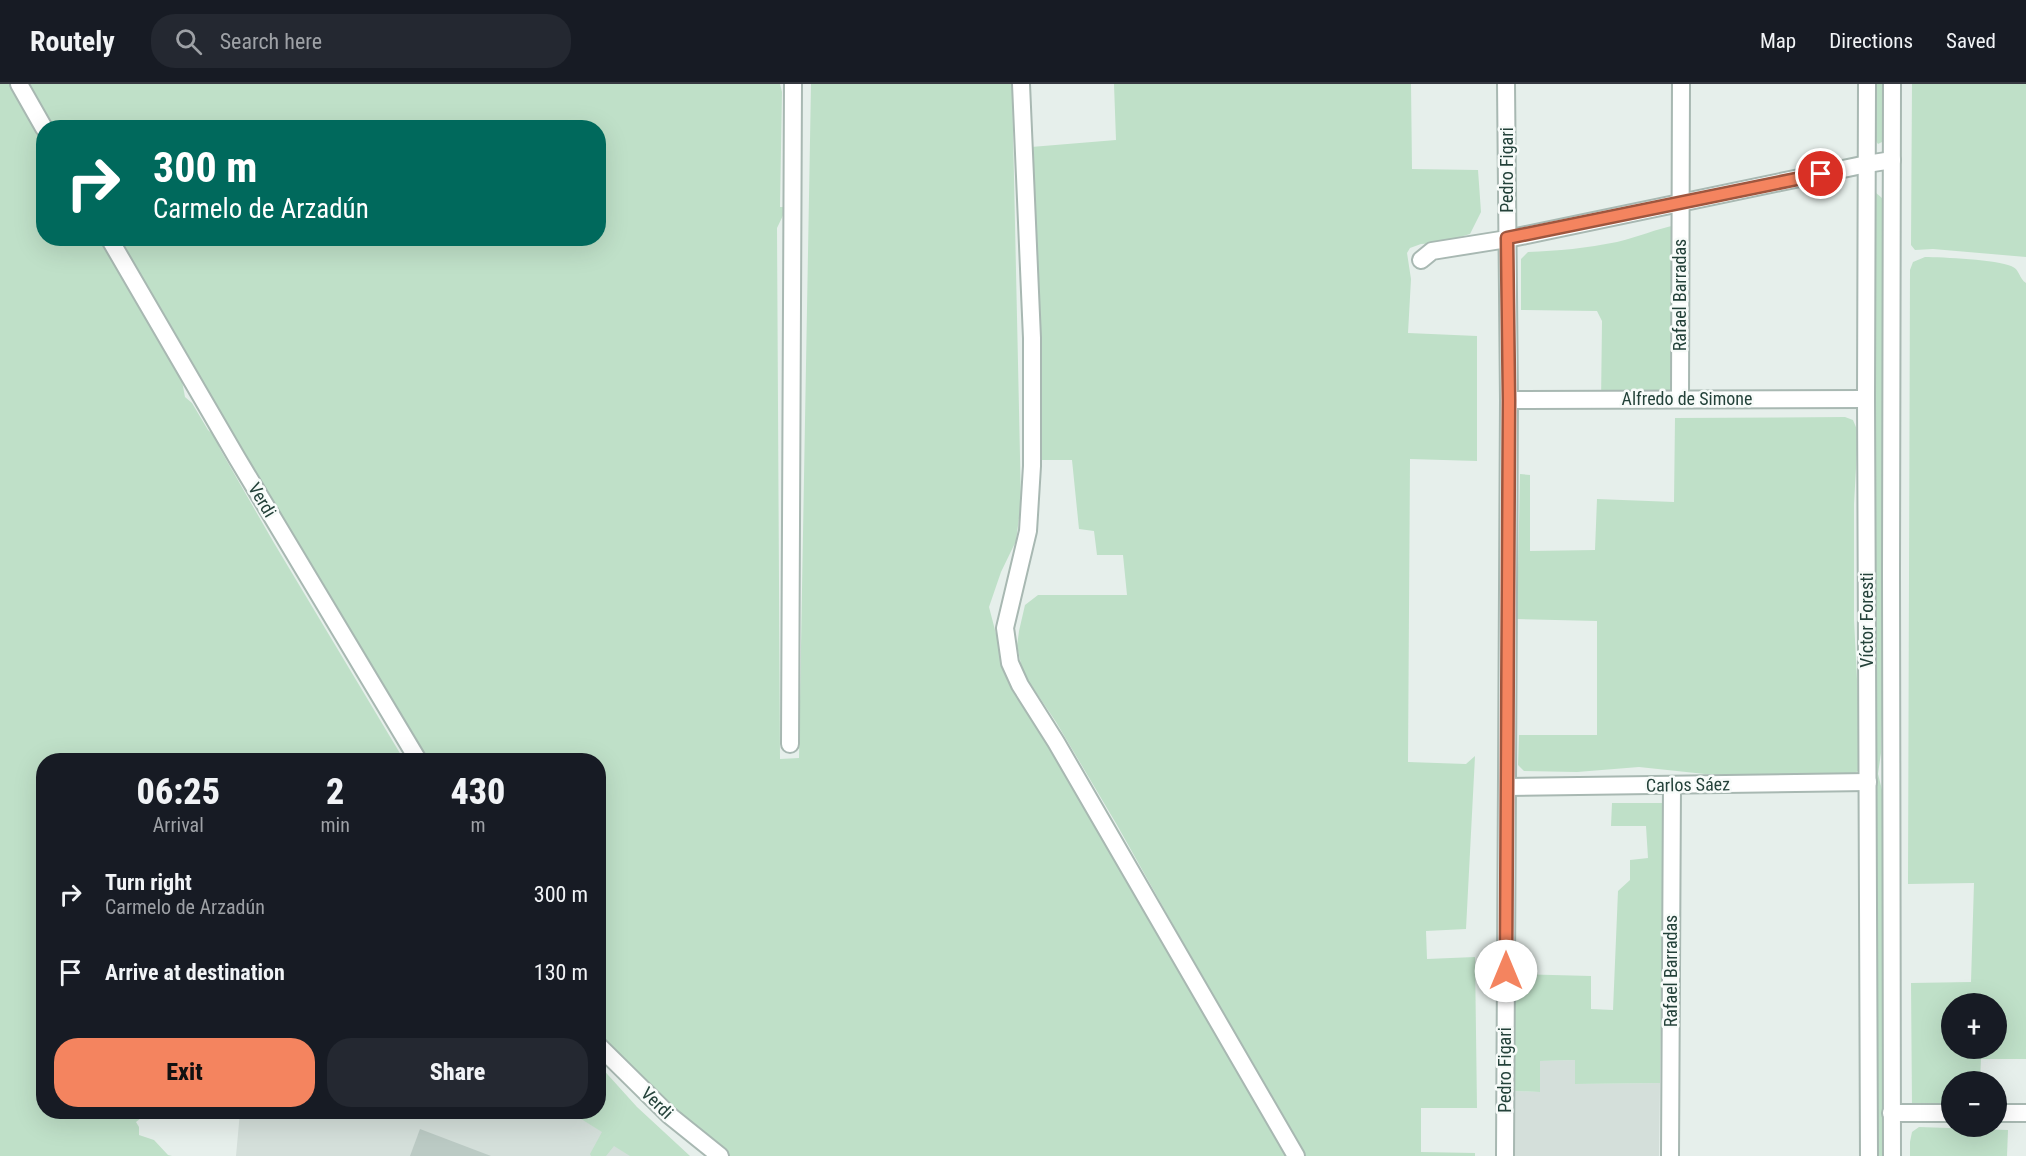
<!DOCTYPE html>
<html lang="en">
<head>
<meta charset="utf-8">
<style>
	body { margin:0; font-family:"Roboto Condensed",sans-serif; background:#242831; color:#f1f3f6; height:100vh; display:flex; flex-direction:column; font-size:22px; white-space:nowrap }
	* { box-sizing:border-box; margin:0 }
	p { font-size:20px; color:#9ea1a6 }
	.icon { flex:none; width:33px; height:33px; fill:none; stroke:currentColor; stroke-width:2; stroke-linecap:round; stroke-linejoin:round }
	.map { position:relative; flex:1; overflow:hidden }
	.sheet { position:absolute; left:36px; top:669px; width:570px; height:366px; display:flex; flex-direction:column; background:#171b24; border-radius:24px; box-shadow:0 6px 24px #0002 }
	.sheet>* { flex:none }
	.hud { position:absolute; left:36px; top:36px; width:570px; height:126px; border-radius:24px; box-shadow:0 6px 24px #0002; background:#00695c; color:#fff; overflow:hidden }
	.tools { position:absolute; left:1941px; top:909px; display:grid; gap:12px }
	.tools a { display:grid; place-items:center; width:66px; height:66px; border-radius:50%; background:#171b24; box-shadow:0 6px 24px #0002; font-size:30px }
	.pin { position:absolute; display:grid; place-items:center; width:51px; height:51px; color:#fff; margin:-26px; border:3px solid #fff; border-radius:50%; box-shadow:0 2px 6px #0007 }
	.me { position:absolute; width:66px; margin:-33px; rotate:0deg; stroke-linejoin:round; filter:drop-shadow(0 0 4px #0008) }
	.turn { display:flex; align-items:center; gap:21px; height:126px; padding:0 18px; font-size:27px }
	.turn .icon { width:78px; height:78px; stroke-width:2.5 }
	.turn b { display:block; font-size:42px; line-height:51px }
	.eta { display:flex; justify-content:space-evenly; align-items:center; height:102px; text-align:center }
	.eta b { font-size:36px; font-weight:800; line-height:42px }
	.button { display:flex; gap:12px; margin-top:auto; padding:12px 18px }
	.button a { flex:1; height:69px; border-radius:24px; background:#f4845f; color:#111; font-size:24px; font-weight:800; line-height:69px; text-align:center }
	.button a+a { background:#242831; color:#f1f3f6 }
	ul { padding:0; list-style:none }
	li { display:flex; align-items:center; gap:18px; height:78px; padding:0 18px }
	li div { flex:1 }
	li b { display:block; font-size:22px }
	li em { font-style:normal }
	header { display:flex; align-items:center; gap:36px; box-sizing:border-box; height:84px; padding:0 30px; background:#171b24; border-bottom:2px solid #363941 }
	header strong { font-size:28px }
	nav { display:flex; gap:33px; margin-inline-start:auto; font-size:21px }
	.search { width:420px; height:54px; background:#242831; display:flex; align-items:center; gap:15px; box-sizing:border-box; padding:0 21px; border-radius:24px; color:#9ea1a6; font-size:22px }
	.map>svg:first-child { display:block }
	.built { fill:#d4dfda }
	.green { fill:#bfe0c8; fill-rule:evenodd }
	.building { fill:#bbcac4 }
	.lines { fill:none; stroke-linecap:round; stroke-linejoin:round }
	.minor-casing { stroke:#a8b8b2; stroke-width:20 }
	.minor { stroke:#fff; stroke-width:16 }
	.route-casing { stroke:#9f563e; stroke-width:15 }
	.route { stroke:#f4845f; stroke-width:10 }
	.labels { text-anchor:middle; stroke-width:5; stroke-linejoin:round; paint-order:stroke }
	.street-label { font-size:18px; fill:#24423a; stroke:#f7fbf9 }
</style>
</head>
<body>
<header>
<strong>Routely</strong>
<div class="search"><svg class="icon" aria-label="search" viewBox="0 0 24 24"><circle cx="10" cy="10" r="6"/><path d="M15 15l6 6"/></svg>Search here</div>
<nav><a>Map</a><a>Directions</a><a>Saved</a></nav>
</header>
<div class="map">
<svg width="2026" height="1072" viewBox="0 0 2026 1072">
	<rect width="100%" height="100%" fill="#e6efeb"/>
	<!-- built -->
	<g class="built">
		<path d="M 1575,976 L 1575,1000 L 1660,999 L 1659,1072 L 1513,1072 L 1515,1007 L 1540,1008 L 1540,977 Z"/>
		<path d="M 240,1028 L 598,1028 L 670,1072 L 236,1072 Z"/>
	</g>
	<!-- green -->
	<g class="green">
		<path d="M 0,0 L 9,0 L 43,61 L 44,154 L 100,155 L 170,275 L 182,297 L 185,313 L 192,319 L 208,346 L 216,353 L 220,365 L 274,459 L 404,676 L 44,676 L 44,1028 L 142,1028 L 141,1034 L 136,1038 L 139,1043 L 139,1051 L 154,1056 L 168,1071 L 172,1072 L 0,1072 Z"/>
		<path d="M 26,0 L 780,0 L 782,8 L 780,123 L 787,123 L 777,144 L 780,675 L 799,674 L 811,0 L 1012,0 L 1021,419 L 1016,457 L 1001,488 L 989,523 L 1001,569 L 1063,684 L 1286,1072 L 717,1072 L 599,961 L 598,676 L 426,676 L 117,155 L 598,154 L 598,44 L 51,43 Z"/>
		<path d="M 1114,0 L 1411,0 L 1412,85 L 1478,86 L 1481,128 L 1470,150 L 1439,159 L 1421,160 L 1410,164 L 1407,169 L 1411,195 L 1408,249 L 1477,252 L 1477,377 L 1410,375 L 1408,678 L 1466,680 L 1475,672 L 1466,845 L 1426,847 L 1427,875 L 1475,873 L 1477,1024 L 1421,1024 L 1421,1068 L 1475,1069 L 1475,1072 L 1303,1072 L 1117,741 L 1056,638 L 1023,589 L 1017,562 L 1019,547 L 1025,521 L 1038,511 L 1127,511 L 1123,471 L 1097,471 L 1094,447 L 1079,445 L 1072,376 L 1039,376 L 1031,63 L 1116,56 Z"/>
		<path d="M 1874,0 L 1883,0 L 1882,58 L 1878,60 L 1874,54 Z"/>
		<path d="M 1912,0 L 2026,0 L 2026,173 L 1933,165 L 1915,166 L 1911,161 Z"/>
		<path d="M 1876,109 L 1882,114 L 1883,588 L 1881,669 L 1878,690 L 1882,706 L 1884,1072 L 1877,1072 L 1869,112 Z"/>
		<path d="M 1676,141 L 1672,322 L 1660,324 L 1649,322 L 1601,320 L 1602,237 L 1597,227 L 1521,226 L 1521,175 L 1528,168 C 1558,167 1587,164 1617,158 C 1638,153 1656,145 1676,141 Z"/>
		<path d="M 1925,173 C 1942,173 1998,176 2011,182 C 2020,185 2019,195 2026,199 L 2026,975 L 1981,975 L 1980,997 L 1952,998 L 1951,1022 L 1912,1022 L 1911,899 L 1971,898 L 1974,799 L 1908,800 L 1910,186 L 1913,178 ZM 1952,920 L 1996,920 L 1996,964 L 1952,964 Z"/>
		<path d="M 1845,333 L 1853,336 L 1858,348 L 1854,420 L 1854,536 L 1861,673 L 1860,686 L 1851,691 L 1705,690 L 1639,683 L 1577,688 L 1524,687 L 1518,681 L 1519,651 L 1597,651 L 1597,537 L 1517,535 L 1520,390 L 1530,391 L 1530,467 L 1595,466 L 1597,415 L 1674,418 L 1675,334 Z"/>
		<path d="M 1612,719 L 1665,719 L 1660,999 L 1575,1000 L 1575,976 L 1540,977 L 1540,1008 L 1515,1007 L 1514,890 L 1591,892 L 1591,925 L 1613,926 L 1618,807 L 1630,796 L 1630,776 L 1648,774 L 1646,742 L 1611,742 Z"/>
		<path d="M 599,981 L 637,1023 L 690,1072 L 630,1072 L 614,1062 L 606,1072 L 591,1072 L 590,1070 L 602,1048 L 570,1028 L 598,1028 Z"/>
		<path d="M 1919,1043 L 2008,1046 L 2007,1072 L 1910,1072 L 1910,1058 L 1912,1048 Z"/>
	</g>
	<!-- building -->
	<path class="building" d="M 420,1045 L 491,1072 L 410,1072 Z"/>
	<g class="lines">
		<defs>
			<g id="minor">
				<path d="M 19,0 L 44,44"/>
				<path d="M 1021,0 L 1032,254 L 1032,382 L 1028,447 L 1005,544 L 1010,579 L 1020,601 L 1056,658 L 1296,1072"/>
				<path d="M 1867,0 L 1866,315 L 1869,1072"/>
				<path d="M 109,154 L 237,374 L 418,676"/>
				<path d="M 1421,176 L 1432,167 L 1507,155 L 1867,80 L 1892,76"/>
				<path d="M 1680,315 L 1681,0"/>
				<path d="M 1509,316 L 1866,315"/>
				<path d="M 790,660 L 793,0"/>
				<path d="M 1507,703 L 1868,698"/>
				<path d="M 598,961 L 669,1031 L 720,1072"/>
				<path d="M 1891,1029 L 1952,1029"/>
				<path d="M 1996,1029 L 2026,1029"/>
				<path d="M 1505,1072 L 1509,316 L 1506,0"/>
				<path d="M 1670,1072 L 1672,701"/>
				<path d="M 1892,1072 L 1891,490 L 1892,0"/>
			</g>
		</defs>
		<!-- minor casing -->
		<use href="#minor" class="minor-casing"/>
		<!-- minor -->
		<use href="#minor" class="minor"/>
	</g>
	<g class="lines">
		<defs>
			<path id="route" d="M 1506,887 L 1509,316 L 1507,154 L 1821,90"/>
		</defs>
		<!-- route casing -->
		<use href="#route" class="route-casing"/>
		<!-- route -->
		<use href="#route" class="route"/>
	</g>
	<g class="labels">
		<!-- street labels -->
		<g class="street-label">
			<text transform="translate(1507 86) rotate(-90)" y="6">Pedro Figari</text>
			<text transform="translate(1680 211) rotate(-90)" y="6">Rafael Barradas</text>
			<text x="1687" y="321">Alfredo de Simone</text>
			<text transform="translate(262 416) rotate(59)" y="6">Verdi</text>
			<text transform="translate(1867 536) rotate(-90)" y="6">Víctor Foresti</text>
			<text transform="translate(1688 701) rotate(-1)" y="6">Carlos Sáez</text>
			<text transform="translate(1671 887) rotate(-90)" y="6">Rafael Barradas</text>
			<text transform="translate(1505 986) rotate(-90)" y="6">Pedro Figari</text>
			<text transform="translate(657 1019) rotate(44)" y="6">Verdi</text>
		</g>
	</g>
</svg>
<div class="tools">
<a>+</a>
<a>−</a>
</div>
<div class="pin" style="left:1821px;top:90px;background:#d93025"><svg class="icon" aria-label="arrive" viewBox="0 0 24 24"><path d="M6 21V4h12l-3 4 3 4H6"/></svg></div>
<svg class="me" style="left:1506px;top:887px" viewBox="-20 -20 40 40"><circle r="19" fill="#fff"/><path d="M0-13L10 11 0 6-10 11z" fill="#f4845f"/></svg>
<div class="hud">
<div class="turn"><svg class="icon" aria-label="right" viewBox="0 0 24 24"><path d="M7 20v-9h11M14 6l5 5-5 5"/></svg><div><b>300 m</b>Carmelo de Arzadún</div></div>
</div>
<section class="sheet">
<div class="eta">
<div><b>06:25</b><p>Arrival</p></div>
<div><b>2</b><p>min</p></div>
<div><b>430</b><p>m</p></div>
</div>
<ul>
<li><svg class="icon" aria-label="right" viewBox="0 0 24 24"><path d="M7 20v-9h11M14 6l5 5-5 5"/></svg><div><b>Turn right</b><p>Carmelo de Arzadún</p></div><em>300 m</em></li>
<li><svg class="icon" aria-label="arrive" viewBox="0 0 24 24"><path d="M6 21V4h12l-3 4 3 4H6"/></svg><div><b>Arrive at destination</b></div><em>130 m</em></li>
</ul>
<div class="button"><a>Exit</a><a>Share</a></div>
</section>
</div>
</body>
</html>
